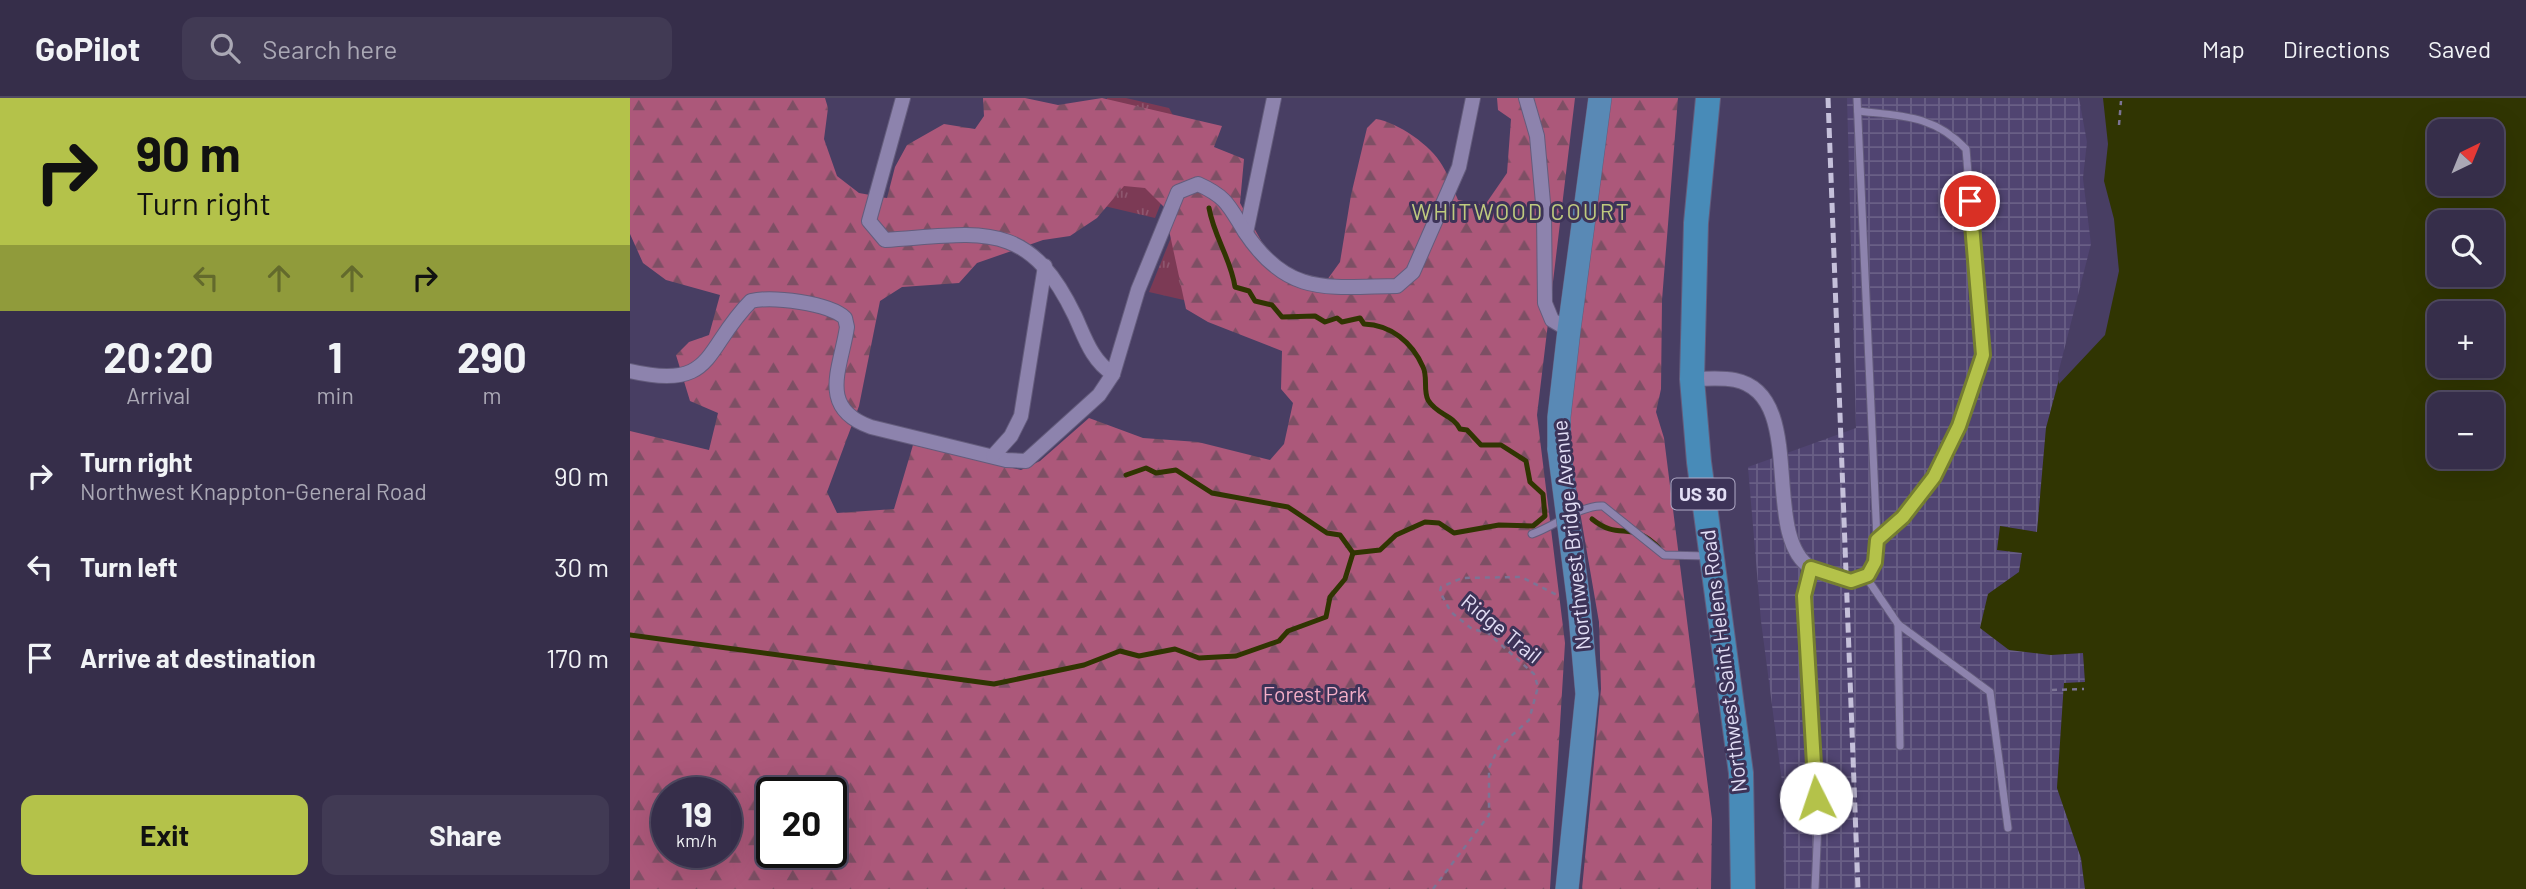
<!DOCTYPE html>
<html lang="en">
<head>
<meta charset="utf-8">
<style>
	body { margin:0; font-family:Barlow,sans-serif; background:#413a54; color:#f1f3f6; height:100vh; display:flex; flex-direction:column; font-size:26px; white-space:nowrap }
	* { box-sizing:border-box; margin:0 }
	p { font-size:23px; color:#aaa8b5 }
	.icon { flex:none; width:38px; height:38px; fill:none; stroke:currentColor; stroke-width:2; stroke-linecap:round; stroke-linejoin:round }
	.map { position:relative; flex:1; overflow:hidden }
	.drawer { display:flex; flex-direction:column; background:#362e4a; width:630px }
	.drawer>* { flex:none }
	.top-card { background:#b4c24a; color:#111; overflow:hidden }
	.needle { width:46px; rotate:43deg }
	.tools { position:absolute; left:1797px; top:21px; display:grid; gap:14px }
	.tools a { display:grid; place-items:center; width:77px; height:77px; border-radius:14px; background:#362e4a; box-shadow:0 7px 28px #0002,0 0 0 2px #504a62; font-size:35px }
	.speed { position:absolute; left:21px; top:679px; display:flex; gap:14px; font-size:35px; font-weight:700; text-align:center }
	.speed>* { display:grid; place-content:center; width:91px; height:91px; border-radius:50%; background:#362e4a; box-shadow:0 7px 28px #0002,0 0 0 2px #504a62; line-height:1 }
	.speed small { font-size:18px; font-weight:400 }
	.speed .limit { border:4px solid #111; border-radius:10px; background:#fff; color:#111 }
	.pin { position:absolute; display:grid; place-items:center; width:60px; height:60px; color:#fff; margin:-30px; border:4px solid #fff; border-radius:50%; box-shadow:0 2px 7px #0007 }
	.me { position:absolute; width:77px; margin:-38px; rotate:356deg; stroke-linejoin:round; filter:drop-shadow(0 0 5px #0008) }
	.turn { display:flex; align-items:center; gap:24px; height:147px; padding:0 21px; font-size:32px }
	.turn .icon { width:91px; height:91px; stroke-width:2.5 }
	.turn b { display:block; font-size:49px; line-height:60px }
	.lanes { display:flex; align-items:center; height:66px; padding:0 21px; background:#0003; justify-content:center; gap:35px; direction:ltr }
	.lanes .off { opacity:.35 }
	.eta { display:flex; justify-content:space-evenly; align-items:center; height:119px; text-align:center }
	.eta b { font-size:42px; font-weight:700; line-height:49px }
	.primary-button { display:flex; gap:14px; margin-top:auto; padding:14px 21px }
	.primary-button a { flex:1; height:80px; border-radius:14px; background:#b4c24a; color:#111; font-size:28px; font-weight:700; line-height:80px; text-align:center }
	.primary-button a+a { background:#413a54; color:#f1f3f6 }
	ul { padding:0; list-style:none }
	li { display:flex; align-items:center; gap:21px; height:91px; padding:0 21px }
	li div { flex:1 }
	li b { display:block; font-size:26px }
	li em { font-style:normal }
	header { display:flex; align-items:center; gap:42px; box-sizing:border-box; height:98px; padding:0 35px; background:#362e4a; border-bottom:2px solid #504a62 }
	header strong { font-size:33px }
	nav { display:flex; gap:38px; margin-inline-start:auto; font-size:24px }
	.search { width:490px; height:63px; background:#413a54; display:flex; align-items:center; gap:18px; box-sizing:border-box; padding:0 24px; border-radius:14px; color:#aaa8b5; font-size:26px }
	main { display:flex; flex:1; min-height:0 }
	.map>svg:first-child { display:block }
	.industrial { fill:url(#industrial-grid) }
	.grass { fill:url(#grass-tufts) }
	.forest { fill:url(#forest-firs); fill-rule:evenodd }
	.water { fill:#303502; fill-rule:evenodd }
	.pier { fill:#483e63 }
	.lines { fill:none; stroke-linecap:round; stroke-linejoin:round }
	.stream { stroke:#303502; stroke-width:5 }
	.service-casing { stroke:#645c7c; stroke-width:9 }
	.minor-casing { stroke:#645c7c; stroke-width:16 }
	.primary-casing { stroke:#645c7c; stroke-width:24 }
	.trunk-casing { stroke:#645c7c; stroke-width:26 }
	.path { stroke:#7c7495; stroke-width:2.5; stroke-dasharray:5 5; stroke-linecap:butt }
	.service { stroke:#8d83ad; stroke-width:7 }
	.minor { stroke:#8d83ad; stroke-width:14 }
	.primary { stroke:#5989b5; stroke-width:23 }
	.trunk { stroke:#488bb8; stroke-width:24 }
	.rail { stroke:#c5c0da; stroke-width:5; stroke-dasharray:10 5; stroke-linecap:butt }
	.primary-bridge-casing { stroke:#645c7c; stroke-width:24; stroke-linecap:butt }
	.primary-bridge { stroke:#5989b5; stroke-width:23 }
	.route-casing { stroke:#757e30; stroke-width:18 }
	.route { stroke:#b4c24a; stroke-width:12 }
	.labels { text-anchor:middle; stroke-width:6; stroke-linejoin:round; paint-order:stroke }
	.shield { fill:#3d3358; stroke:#b1abc7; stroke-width:2 }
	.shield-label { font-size:19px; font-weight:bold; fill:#e3dff6 }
	.street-label { font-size:21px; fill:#e3dff6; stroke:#3d3358 }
	.park-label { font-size:21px; fill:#f4aec8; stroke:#3d3358 }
	.neighbourhood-label { font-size:23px; letter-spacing:2px; fill:#bfca7e; stroke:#3d3358 }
</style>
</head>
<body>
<header>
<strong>GoPilot</strong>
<div class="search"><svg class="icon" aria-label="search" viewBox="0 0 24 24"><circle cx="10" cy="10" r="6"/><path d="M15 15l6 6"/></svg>Search here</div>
<nav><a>Map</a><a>Directions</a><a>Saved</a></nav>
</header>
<main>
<section class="drawer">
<div class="top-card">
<div class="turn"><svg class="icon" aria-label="right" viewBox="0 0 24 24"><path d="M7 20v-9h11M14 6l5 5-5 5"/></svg><div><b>90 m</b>Turn right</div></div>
<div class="lanes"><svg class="icon off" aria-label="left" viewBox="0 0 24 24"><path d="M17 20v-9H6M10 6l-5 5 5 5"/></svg><svg class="icon off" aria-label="ahead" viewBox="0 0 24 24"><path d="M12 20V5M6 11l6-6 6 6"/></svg><svg class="icon off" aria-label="ahead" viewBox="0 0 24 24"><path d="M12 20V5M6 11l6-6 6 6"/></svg><svg class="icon" aria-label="right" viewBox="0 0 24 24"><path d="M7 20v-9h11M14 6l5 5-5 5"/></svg></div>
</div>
<div class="eta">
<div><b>20:20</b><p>Arrival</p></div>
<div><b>1</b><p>min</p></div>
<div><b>290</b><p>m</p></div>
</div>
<ul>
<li><svg class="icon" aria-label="right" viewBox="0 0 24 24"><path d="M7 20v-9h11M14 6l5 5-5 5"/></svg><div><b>Turn right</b><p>Northwest Knappton-General Road</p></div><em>90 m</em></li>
<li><svg class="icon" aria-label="left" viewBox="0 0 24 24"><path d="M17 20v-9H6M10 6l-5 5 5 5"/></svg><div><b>Turn left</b></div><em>30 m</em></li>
<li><svg class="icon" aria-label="arrive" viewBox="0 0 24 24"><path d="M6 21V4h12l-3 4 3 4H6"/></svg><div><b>Arrive at destination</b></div><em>170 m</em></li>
</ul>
<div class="primary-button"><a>Exit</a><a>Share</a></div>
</section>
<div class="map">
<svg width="1896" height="791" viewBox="0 0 1896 791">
	<defs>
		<pattern id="industrial-grid" width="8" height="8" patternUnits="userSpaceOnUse" patternTransform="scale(1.75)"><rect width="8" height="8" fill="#504471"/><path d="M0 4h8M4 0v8" fill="none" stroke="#695f86"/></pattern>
		<pattern id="grass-tufts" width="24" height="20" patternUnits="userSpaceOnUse" patternTransform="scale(1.75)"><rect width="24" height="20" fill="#7c3a55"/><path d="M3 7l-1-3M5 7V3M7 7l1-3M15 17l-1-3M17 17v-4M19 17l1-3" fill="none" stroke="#8e566e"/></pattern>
		<pattern id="forest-firs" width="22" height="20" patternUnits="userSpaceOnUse" patternTransform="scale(1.75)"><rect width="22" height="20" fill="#ac587a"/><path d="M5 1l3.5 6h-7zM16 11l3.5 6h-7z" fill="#7d4f64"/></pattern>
	</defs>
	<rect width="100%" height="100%" fill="#483e63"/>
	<!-- industrial -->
	<path class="industrial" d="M 1217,0 L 1453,0 L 1456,3 L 1464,151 L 1416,330 L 1407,434 L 1370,428 L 1392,455 L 1389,474 L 1358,496 L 1454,555 L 1455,584 L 1434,586 L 1427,690 L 1451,760 L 1455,791 L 1154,791 L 1153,691 L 1131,523 L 1118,369 L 1226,330 Z"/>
	<!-- grass -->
	<g class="grass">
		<path d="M 477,0 L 496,0 L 539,10 L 547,25 L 539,85 L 525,120 L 453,103 Z"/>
		<path d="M 555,105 L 580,208 L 519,194 Z"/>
	</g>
	<!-- forest -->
	<g class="forest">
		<path d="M 0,0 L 195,0 L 198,10 L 194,41 L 207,78 L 229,95 L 257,100 L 265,69 L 277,47 L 314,26 L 345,31 L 354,18 L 353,0 L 395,0 L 428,7 L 472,0 L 592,28 L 584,49 L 614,61 L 610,105 L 638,155 L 659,172 L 697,182 L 710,164 L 721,97 L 737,30 L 746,21 C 767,24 802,48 812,67 C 819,78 823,90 828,102 L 855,107 L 877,75 L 881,21 L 868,12 L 867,0 L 945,0 L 907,317 L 935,545 L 920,791 L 0,791 L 0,333 L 79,352 L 88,315 L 60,303 L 46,257 L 59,244 L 79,237 L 90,197 L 36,182 L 13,165 L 0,136 ZM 494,88 L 515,90 L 534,109 L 556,211 L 578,224 L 652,253 L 651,291 L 663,305 L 654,346 L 640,362 L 568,344 L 513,340 L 459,320 L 410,363 L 391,372 L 283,347 L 264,411 L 207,415 L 197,394 L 229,308 L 250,203 L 272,189 L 329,185 L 347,165 L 413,142 L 440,138 L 467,120 ZM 37,695 L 96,695 L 96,754 L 37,754 ZM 142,695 L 201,695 L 201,754 L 142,754 Z"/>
		<path d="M 977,0 L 1048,0 L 1032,202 L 1031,291 L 1026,314 L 1034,340 L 1082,721 L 1081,791 L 952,791 L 971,591 L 969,524 L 940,356 L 941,305 Z"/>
	</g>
	<!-- water -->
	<path class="water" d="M 1453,0 L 1896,0 L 1896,791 L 1455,791 L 1451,760 L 1427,690 L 1434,585 L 1455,584 L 1453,555 L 1421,557 L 1379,552 L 1350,530 L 1358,496 L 1389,474 L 1392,455 L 1367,452 L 1370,428 L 1407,434 L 1416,330 L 1464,151 L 1459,43 ZM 1810,33 L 1862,33 L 1862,86 L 1810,86 ZM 1810,124 L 1862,124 L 1862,177 L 1810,177 ZM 1810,215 L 1862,215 L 1862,268 L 1810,268 ZM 1810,306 L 1862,306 L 1862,359 L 1810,359 Z"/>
	<!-- pier -->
	<path class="pier" d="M 1449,0 L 1473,0 L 1478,46 L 1474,83 L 1484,121 L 1489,173 L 1475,237 L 1429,286 L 1428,276 L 1461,146 L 1453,80 L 1457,44 Z"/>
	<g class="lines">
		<!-- stream -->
		<g class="stream">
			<path d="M 579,110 C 584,139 601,161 605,189 L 619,193 L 625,203 L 642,207 L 652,219 L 685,218 L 695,224 L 707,220 L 712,224 L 730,220 L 734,226 C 761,227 782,244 793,269 C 798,279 793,292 798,302 C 807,317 822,316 830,331 L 837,332 L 851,347 L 871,347 L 896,363 L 900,384 L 913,396 L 915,418 L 903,428 L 869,427 L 824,435 L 809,425 L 795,424 L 766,437 L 750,452 L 723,455"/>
			<path d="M 496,377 L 516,370 L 526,375 L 546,372 L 582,395 L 658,409 L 697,435 L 710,437 L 723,455"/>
			<path d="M 962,421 C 990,444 1001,421 1029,450"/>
			<path d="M 0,537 L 364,586 L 454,567 L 490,553 L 509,558 L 545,551 L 569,560 L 606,558 L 649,543 L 658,533 L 696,519 L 700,499 L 715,481 L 723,455"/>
		</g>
		<defs>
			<g id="service">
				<path d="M 1228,13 C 1272,18 1304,17 1336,51 L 1353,257 L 1329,328 L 1304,379 L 1273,419 L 1247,442"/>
				<path d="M 902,436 C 923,429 953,406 973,408 L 1034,457 L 1078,458"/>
				<path d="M 1181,470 L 1173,498 L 1188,725 L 1185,791"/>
				<path d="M 1236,479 L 1268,526 L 1270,648"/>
				<path d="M 1216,482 C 1243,484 1246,464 1247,442 L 1227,0"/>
				<path d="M 1268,526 L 1360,594 L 1378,730"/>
			</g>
			<g id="minor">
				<path d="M 273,0 L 239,123 L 255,142 C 350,136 398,119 445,218 C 455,240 462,263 483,276"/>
				<path d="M 896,0 L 907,38 L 914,116 L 915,205 L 922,222 L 939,232"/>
				<path d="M 616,135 L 644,0"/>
				<path d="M 0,273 C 86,293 73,251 121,203 C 143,198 199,205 215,220 L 217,229 C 211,270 187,310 241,329 L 376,362 L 396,363 L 469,297 L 483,276 L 508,192 L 548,94 L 568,86 C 597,99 599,108 615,134 C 658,199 698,189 767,188 L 783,174 L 829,69 L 843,0"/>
				<path d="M 1062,281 C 1076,281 1091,279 1105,282 C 1179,297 1129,437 1181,470 C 1191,477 1205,479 1216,482"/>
				<path d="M 363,358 L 381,338 L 391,318 L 415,168"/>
			</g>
			<g id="primary">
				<path d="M 929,351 L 929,319 L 939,232 L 970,0"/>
				<path d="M 937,791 L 957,596 L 949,506"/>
			</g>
			<path id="trunk" d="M 1078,0 L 1066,125 L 1062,281 L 1069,364 L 1111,675 L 1113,791"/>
		</defs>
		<!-- service casing -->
		<use href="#service" class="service-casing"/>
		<!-- minor casing -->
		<use href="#minor" class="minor-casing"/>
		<!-- primary casing -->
		<use href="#primary" class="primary-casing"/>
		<!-- trunk casing -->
		<use href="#trunk" class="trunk-casing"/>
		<!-- path -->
		<g class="path">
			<path d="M 1489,27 L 1491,3"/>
			<path d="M 1422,592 L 1454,591"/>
			<path d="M 803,791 L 859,717 L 859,670 L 869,649 L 899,622 L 908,589 L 904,576 L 858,535 L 842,531 L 821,514 L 810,494 L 811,489 L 832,480 L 891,479 L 927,497"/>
		</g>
		<!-- service -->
		<use href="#service" class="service"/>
		<!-- minor -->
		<use href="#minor" class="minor"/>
		<!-- primary -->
		<use href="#primary" class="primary"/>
		<!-- trunk -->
		<use href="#trunk" class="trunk"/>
		<!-- rail -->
		<path class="rail" d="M 1198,0 L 1228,791"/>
		<defs>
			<path id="primary-bridge" d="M 929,351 L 949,506"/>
		</defs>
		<!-- primary-bridge casing -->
		<use href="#primary-bridge" class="primary-bridge-casing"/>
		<!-- primary-bridge -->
		<use href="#primary-bridge" class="primary-bridge"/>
	</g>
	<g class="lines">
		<defs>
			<path id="route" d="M 1186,700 L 1174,498 L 1181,470 L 1221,483 L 1238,477 L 1245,464 L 1247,442 L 1273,419 L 1304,379 L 1329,328 L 1353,257 L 1340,103"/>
		</defs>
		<!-- route casing -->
		<use href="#route" class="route-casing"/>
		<!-- route -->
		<use href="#route" class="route"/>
	</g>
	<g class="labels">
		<!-- shield labels -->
		<rect class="shield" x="1041.5" y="380.5" width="63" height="31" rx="5"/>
		<g class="shield-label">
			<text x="1073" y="403">US 30</text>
		</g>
		<!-- street labels -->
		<g class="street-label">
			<text transform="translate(942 437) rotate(-96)" y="7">Northwest Bridge Avenue</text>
			<text transform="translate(871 531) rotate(39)" y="7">Ridge Trail</text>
			<text transform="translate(1094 563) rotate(-97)" y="7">Northwest Saint Helens Road</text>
		</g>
		<!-- park labels -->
		<g class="park-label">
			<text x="685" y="604">Forest Park</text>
		</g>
		<!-- neighbourhood labels -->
		<g class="neighbourhood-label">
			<text x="891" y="122">WHITWOOD COURT</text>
		</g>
	</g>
</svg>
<div class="tools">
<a><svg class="needle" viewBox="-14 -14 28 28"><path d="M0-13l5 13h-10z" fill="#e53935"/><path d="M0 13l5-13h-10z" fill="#aaa8b5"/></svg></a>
<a><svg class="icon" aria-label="search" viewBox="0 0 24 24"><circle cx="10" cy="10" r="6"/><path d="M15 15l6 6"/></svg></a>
<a>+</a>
<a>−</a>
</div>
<div class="speed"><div>19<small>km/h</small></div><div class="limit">20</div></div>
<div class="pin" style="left:1340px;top:103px;background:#d93025"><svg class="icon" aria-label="arrive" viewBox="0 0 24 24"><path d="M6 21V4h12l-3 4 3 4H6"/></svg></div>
<svg class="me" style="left:1186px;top:700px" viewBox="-20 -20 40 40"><circle r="19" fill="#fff"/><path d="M0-13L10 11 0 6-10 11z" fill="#b4c24a"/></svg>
</div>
</main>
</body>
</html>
